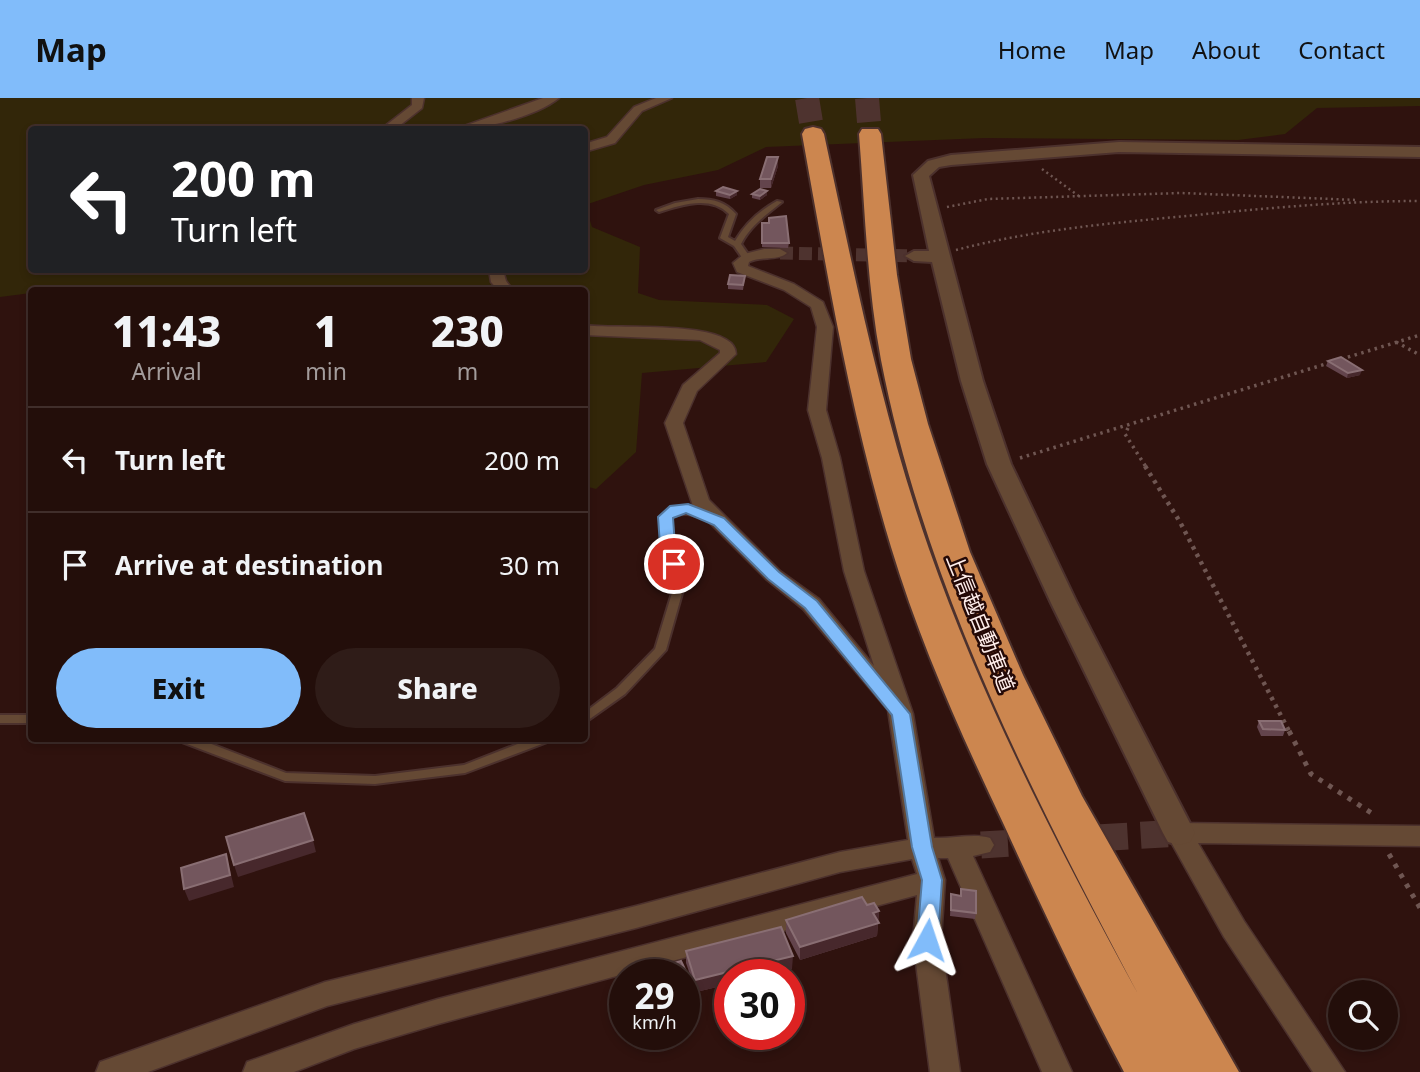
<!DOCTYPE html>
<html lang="en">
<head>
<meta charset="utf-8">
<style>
	body { margin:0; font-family:"Noto Sans","Noto Sans JP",sans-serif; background:#2f1c18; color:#f1f3f6; height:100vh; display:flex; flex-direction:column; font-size:26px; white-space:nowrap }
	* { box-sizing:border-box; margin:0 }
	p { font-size:23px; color:#a39c9c }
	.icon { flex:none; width:38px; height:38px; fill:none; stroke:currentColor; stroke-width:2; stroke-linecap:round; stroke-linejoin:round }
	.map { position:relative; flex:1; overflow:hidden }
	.panel { position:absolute; left:28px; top:189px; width:560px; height:455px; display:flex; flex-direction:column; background:#230e0a; border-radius:7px; box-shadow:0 4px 10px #0003,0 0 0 2px #402e2b }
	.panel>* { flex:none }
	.banner { position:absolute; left:28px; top:28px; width:560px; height:147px; border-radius:7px; box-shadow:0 4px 10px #0003,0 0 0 2px #402e2b; background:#202124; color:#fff; overflow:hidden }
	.buttons { position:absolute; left:1328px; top:882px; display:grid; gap:14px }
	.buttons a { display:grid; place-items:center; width:70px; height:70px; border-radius:50%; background:#230e0a; box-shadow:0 4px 10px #0003,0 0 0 2px #402e2b; font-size:35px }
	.speed { position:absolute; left:609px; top:861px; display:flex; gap:14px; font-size:35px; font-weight:700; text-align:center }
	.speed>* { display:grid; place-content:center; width:91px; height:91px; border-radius:50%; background:#230e0a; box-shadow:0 4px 10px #0003,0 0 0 2px #402e2b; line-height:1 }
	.speed small { font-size:18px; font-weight:400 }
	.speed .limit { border:10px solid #d22; background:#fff; color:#111 }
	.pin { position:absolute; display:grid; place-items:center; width:60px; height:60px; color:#fff; margin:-30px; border:4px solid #fff; border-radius:50%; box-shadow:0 2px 7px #0007 }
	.me { position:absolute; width:77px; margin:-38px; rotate:5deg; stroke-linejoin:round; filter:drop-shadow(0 0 5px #0008) }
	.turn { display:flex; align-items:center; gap:24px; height:147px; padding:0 28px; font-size:32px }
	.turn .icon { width:91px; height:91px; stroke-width:2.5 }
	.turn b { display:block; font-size:49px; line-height:60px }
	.eta { display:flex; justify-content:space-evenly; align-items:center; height:119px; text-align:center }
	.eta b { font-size:42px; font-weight:800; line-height:49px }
	.button { display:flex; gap:14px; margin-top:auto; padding:14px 28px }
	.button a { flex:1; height:80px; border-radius:42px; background:#81bcfa; color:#111; font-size:28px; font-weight:800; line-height:80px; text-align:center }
	.button a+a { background:#2f1c18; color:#f1f3f6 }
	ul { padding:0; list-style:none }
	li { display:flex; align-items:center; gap:21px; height:105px; padding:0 28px; border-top:2px solid #402e2b }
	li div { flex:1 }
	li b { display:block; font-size:26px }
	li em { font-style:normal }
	header { display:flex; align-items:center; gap:42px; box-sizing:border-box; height:98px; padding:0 35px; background:#81bcfa; color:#111 }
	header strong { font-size:33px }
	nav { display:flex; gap:38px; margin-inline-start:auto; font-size:24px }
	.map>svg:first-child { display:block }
	.green { fill:#322609; fill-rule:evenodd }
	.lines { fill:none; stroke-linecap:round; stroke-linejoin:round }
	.minor-tunnel-far1 { stroke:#4e332f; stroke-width:13; stroke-dasharray:13 6; stroke-linecap:butt }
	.minor-tunnel { stroke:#4e332f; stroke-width:27; stroke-dasharray:27 13; stroke-linecap:butt }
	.motorway-tunnel { stroke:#4e332f; stroke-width:24; stroke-dasharray:24 11; stroke-linecap:butt }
	.service-casing { stroke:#4c312d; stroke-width:4 }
	.minor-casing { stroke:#4c312d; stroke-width:3 }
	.tertiary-casing { stroke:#4c312d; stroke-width:4 }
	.motorway-casing { stroke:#4c312d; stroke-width:4 }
	.path-far3 { stroke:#6f5652; stroke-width:2.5; stroke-dasharray:2 3.5; stroke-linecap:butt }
	.path-far2 { stroke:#6f5652; stroke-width:3.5; stroke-dasharray:2.5 4.5; stroke-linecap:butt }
	.path-far1 { stroke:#6f5652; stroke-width:4.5; stroke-dasharray:3.5 5; stroke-linecap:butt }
	.path { stroke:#6f5652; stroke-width:5; stroke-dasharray:4.5 7; stroke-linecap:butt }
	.service { fill:#654934; fill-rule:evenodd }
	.minor { fill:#654934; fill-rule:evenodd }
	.tertiary { fill:#654934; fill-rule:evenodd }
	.motorway { fill:#cc864f; fill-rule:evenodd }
	.wall { fill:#63444c }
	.shaded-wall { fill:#47282c }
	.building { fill:#73565d; stroke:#896e73; stroke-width:2 }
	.route { fill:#81bcfa; stroke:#547aa2; stroke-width:2 }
	.labels { text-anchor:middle; stroke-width:5; stroke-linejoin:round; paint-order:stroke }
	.street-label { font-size:21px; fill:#feedea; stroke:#240906 }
</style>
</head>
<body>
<header>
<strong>Map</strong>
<nav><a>Home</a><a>Map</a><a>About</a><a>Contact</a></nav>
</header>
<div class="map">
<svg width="1420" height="974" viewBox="0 0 1420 974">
	<rect width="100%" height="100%" fill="#2f120e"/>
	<!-- green -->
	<path class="green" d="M 0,0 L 1420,0 L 1420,8 L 1317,10 L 1285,36 L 1238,42 L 984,40 L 766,49 L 718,72 L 644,87 L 585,107 L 592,129 L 640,149 L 638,195 L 659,202 L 767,207 L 794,221 L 766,264 L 642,275 L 636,354 L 596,391 L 585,388 L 584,192 L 98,192 L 75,189 L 32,192 L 31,195 L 0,199 ZM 32,32 L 584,32 L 584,172 L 32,172 Z"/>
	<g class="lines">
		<!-- minor-tunnel-far1 -->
		<path class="minor-tunnel-far1" d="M 780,155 L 914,158"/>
		<!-- minor-tunnel -->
		<path class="minor-tunnel" d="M 981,747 L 1179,735"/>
		<!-- motorway-tunnel -->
		<g class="motorway-tunnel">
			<path d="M 807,0 L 813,36"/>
			<path d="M 867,0 L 870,36"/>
		</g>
		<defs>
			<g id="service">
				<path d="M 698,101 C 714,101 725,104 736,116 L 728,139 L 735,143 C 746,125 759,113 777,103 L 782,104 C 766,117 751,127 741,146 L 750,159 L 746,161 L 743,161 L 734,148 L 720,140 L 729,116 C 710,97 682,107 659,114 L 656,112 L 675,105 Z"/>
				<path d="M 683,409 L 698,411 L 718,421 L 713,424 C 697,419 686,411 670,420 L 673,447 L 685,485 L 666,552 L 625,596 L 584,625 L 584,615 L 617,590 L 655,551 L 675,485 L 663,447 L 660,419 L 668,413 Z"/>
				<rect x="0" y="617" width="32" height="8"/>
				<path d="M 177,640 L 196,640 L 286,675 L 375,678 L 464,667 L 533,640 L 552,640 L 550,643 L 465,675 L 375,686 L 285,683 L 179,643 Z"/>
			</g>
			<g id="minor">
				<path d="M 412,0 L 424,0 L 422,10 L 394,32 L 380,32 L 412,7 Z"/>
				<path d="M 543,0 L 559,0 C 537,18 482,32 453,32 Z"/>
				<path d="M 656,0 L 672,0 L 642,13 L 615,45 L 584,54 L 584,46 L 607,39 L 634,9 Z"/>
				<path d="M 764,151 L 780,151 L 787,155 C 778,163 761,158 749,164 L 748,168 L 794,186 L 823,204 L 833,229 L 826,312 L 840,360 L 864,473 L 913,616 L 934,740 C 951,741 975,735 990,740 L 994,747 L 990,754 L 973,758 L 1072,974 L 1042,974 L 948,760 L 938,760 L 945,782 L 941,842 L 960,974 L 930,974 L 913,842 L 917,797 L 438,926 L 354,951 L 294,974 L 243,974 L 247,964 L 354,926 L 438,901 L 917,776 L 912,761 L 840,774 L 636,830 L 327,908 L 148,974 L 96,974 L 100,964 L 325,884 L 636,808 L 840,754 L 908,742 L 888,612 L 803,511 L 766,481 L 693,408 L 665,325 L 683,287 L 720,255 L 720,252 L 700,242 L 584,237 L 584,227 C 611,232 736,220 736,256 L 697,293 L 683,325 L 709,402 L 780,473 L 819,501 L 874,568 L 844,473 L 822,360 L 808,312 L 817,229 L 811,209 L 784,192 L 737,174 L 733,165 L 744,156 Z"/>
				<path d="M 489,172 L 503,172 L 506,183 L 513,192 L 498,192 L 491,184 Z"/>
				<path d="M 1179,725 L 1420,728 L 1420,748 L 1198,745 L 1244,823 L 1345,974 L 1313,974 L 1224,839 L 1166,735 L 1170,728 Z"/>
			</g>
			<path id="tertiary" d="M 1119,44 L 1420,49 L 1420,59 L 1119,54 L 951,67 L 939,69 L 929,78 L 983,283 L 1011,366 L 1077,505 L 1195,735 L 1190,744 L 1179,747 L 1168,744 L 1163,735 L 1051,505 L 987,366 L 961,283 L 932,164 L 914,163 L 905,158 L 914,153 L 929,153 L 913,77 L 928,63 L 951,57 Z"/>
			<path id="motorway" d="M 813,29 L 821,31 L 824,36 C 854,175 882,317 929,451 C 983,605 1060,753 1138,896 C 1031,694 925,488 881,262 C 867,188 865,111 859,36 L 862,31 L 878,31 L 881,36 L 897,177 L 911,261 L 928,326 L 970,454 L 1023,577 L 1082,698 L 1239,974 L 1124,974 C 1081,893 1042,810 1004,727 C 961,636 920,545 891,449 C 850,314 827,174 802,36 L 805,31 Z"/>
		</defs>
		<!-- service casing -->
		<use href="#service" class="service-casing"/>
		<!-- minor casing -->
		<use href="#minor" class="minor-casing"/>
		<!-- tertiary casing -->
		<use href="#tertiary" class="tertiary-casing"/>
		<!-- motorway casing -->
		<use href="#motorway" class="motorway-casing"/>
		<!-- path-far3 -->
		<g class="path-far3">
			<path d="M 1042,71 L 1080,99"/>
			<path d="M 947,109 L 988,101 L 1181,95 L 1357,102"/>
			<path d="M 956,152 C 1028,133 1102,126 1176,119 C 1258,111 1338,103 1420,103"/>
		</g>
		<!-- path-far2 -->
		<g class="path-far2">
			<path d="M 1396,244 L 1420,257"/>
			<path d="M 1128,330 L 1125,336 L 1146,369"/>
			<path d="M 1020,360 L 1420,237"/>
		</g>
		<!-- path-far1 -->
		<path class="path-far1" d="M 1145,368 L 1180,424 L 1290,635"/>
		<!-- path -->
		<g class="path">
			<path d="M 1289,633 L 1311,676 L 1373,716"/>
			<path d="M 1389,756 L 1420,810"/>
		</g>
		<!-- service -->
		<use href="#service" class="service"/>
		<!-- minor -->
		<use href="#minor" class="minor"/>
		<!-- tertiary -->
		<use href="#tertiary" class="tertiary"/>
		<!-- motorway -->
		<use href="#motorway" class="motorway"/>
	</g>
	<!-- wall -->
	<g class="wall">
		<path d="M 778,59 L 778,68 L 771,90 L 760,90 L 760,81 Z"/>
		<path d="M 716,93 L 737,97 L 730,101 L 716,98 Z"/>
		<path d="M 767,93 L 767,97 L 760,102 L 752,100 L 752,96 Z"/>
		<path d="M 762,125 L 769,125 L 789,145 L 788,150 L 762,149 Z"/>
		<path d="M 745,178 L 743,192 L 728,191 L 728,186 Z"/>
		<path d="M 1328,263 L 1360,277 L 1347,280 L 1326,268 Z"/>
		<path d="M 1259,623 L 1285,632 L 1283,638 L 1261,638 L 1257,629 Z"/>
		<path d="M 961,791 L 976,815 L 975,821 L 950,818 L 951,796 L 960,798 Z"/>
		<path d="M 867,807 L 879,813 L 877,838 L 800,862 L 786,835 L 786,822 Z"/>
		<path d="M 686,853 L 792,871 L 696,894 L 686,865 Z"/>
	</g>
	<!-- shaded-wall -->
	<g class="shaded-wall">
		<path d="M 778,59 L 778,68 L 771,90 L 771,81 Z"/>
		<path d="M 737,93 L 737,97 L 730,101 L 730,97 Z"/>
		<path d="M 767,93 L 767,97 L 760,102 L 760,98 Z"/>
		<path d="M 1362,272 L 1360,277 L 1347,280 L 1348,275 Z"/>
		<path d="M 313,742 L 316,754 L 238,779 L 234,767 Z"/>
		<path d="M 226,756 L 234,789 L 189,803 L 184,791 Z"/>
		<path d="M 879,813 L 877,838 L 800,862 L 800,849 L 873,815 Z"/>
		<path d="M 793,858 L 792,871 L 767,877 L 730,877 L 730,886 L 696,894 L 695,882 Z"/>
		<path d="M 692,886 L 692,893 L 684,895 L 684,889 Z"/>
		<path d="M 695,897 L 695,903 L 684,907 L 684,900 Z"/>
	</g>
	<!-- building -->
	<g class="building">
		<path d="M 767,59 L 778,59 L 771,81 L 760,81 Z"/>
		<path d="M 723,89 L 737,93 L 730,97 L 716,93 Z"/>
		<path d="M 760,91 L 767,93 L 760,98 L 752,96 Z"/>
		<path d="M 786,118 L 789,145 L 762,145 L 762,125 L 769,125 L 769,120 Z"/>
		<path d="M 730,177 L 745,178 L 743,187 L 728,186 Z"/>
		<path d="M 1341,259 L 1362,272 L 1348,275 L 1328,263 Z"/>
		<path d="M 1259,623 L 1281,623 L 1285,632 L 1263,631 Z"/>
		<path d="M 304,715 L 313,742 L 234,767 L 226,739 Z"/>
		<path d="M 226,756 L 230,777 L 184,791 L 181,770 Z"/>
		<path d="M 961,791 L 976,793 L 976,815 L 951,812 L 951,796 L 961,798 Z"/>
		<path d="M 862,799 L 867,807 L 874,805 L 879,813 L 873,815 L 879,825 L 800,849 L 786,822 Z"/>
		<path d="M 781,829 L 793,858 L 695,882 L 686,853 Z"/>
		<path d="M 681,863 L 692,886 L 684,889 L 684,877 L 661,877 L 658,870 Z"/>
		<path d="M 692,890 L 695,897 L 684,900 L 684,892 Z"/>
	</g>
	<!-- route -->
	<path class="route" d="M 688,406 L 724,420 L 779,474 L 817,503 L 910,616 L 932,749 L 942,782 L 938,842 L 935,848 L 927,851 L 920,848 L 917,842 L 922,782 L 912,749 L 892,617 L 805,510 L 768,481 L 714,427 L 686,415 L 673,420 L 675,447 L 682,466 L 679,469 L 668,469 L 660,447 L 658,419 L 670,408 Z"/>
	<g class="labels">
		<!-- street labels -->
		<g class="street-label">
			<text transform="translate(980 525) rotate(68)" y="7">上信越自動車道</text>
		</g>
	</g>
</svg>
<div class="buttons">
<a><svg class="icon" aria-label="search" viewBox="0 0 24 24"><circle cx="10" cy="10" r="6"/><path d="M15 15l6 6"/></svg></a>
</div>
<div class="speed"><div>29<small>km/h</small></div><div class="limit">30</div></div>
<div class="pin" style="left:674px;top:466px;background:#d93025"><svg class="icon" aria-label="arrive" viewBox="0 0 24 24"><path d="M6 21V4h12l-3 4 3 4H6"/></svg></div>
<svg class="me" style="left:927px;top:842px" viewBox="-20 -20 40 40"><path d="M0-17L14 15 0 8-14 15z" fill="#81bcfa" stroke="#fff" stroke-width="4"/></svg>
<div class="banner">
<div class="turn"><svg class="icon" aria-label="left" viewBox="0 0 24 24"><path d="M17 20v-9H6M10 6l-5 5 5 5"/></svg><div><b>200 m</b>Turn left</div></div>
</div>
<section class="panel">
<div class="eta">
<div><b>11:43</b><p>Arrival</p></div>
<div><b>1</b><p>min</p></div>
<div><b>230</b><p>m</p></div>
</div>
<ul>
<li><svg class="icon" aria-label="left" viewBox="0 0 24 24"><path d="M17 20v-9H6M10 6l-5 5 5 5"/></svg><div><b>Turn left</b></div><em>200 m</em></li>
<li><svg class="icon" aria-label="arrive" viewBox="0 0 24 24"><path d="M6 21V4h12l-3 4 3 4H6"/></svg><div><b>Arrive at destination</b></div><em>30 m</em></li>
</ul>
<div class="button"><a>Exit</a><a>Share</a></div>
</section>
</div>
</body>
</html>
